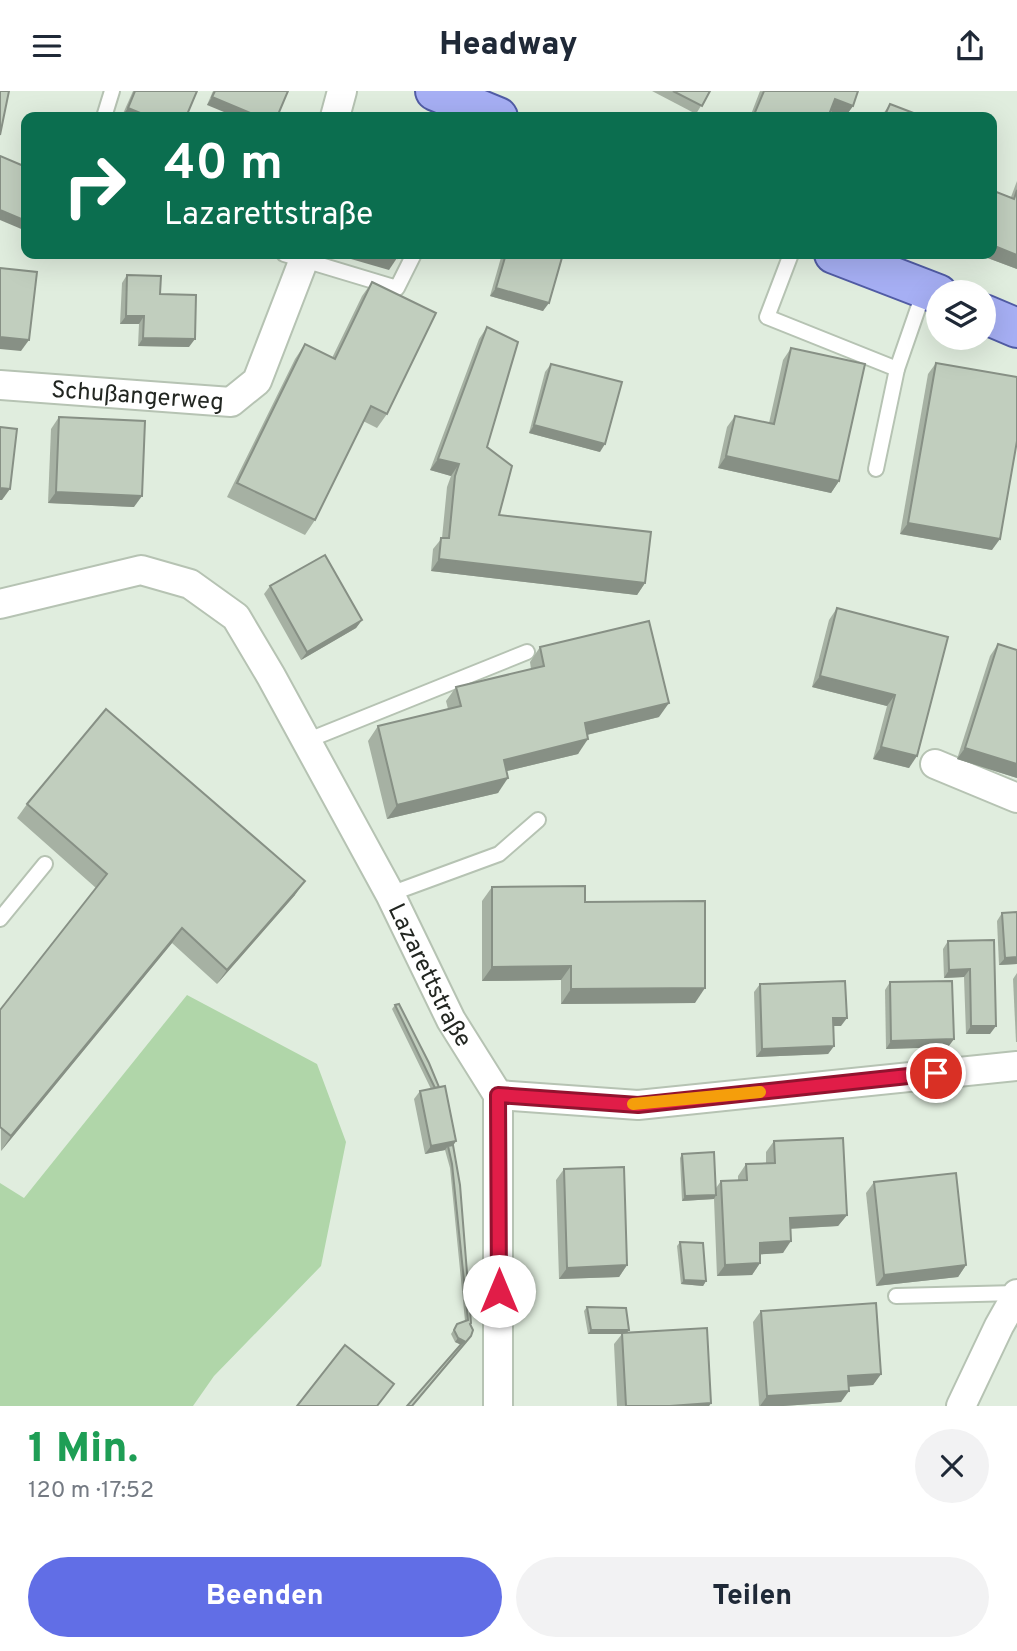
<!DOCTYPE html>
<html lang="de">
<head>
<meta charset="utf-8">
<style>
	body { margin:0; font-family:Overpass,sans-serif; background:#f2f2f3; color:#1f2937; height:100vh; display:flex; flex-direction:column; font-size:26px; white-space:nowrap }
	* { box-sizing:border-box; margin:0 }
	p { font-size:23px; color:#747a83 }
	.icon { flex:none; width:38px; height:38px; fill:none; stroke:currentColor; stroke-width:2; stroke-linecap:round; stroke-linejoin:round }
	.map { position:relative; height:1315px; overflow:hidden }
	.panel { display:flex; flex-direction:column; background:#fff; flex:1 }
	.panel>* { flex:none }
	.hud { position:absolute; left:21px; top:21px; width:976px; height:147px; border-radius:14px; box-shadow:0 7px 28px #0002; background:#0b6e4f; color:#fff; overflow:hidden }
	.fabs { position:absolute; left:926px; top:189px; display:grid; gap:14px }
	.fabs a { display:grid; place-items:center; width:70px; height:70px; border-radius:50%; background:#fff; box-shadow:0 7px 28px #0002; font-size:35px }
	.pin { position:absolute; display:grid; place-items:center; width:60px; height:60px; color:#fff; margin:-30px; border:4px solid #fff; border-radius:50%; box-shadow:0 2px 7px #0007 }
	.me { position:absolute; width:77px; margin:-38px; rotate:0deg; stroke-linejoin:round; filter:drop-shadow(0 0 5px #0008) }
	.turn { display:flex; align-items:center; gap:24px; height:147px; padding:0 28px; font-size:32px }
	.turn .icon { width:91px; height:91px; stroke-width:2.5 }
	.turn b { display:block; font-size:49px; line-height:60px }
	.round { display:grid; place-items:center; flex:none; width:74px; height:74px; border-radius:37px; background:#f2f2f3 }
	.overview { display:flex; align-items:center; justify-content:space-between; height:119px; padding:0 28px }
	h1 { font-size:42px; font-weight:800; line-height:52px; color:#1e9e55 }
	.button { display:flex; gap:14px; margin-top:auto; padding:14px 28px }
	.button a { flex:1; height:80px; border-radius:42px; background:#616ee6; color:#fff; font-size:28px; font-weight:800; line-height:80px; text-align:center }
	.button a+a { background:#f2f2f3; color:#1f2937 }
	header { display:flex; justify-content:space-between; align-items:center; height:91px; padding:0 28px; background:#fff; font-size:32px; font-weight:800 }
	.map>svg:first-child { display:block }
	.green { fill:#b0d6a9 }
	.lines { fill:none; stroke-linecap:round; stroke-linejoin:round }
	.service-casing { stroke:#b6c3b3; stroke-width:18 }
	.minor-casing { stroke:#b6c3b3; stroke-width:32 }
	.primary-casing { stroke:#515ca5; stroke-width:42 }
	.service { stroke:#fff; stroke-width:14 }
	.minor { stroke:#fff; stroke-width:28 }
	.primary { stroke:#a6aff4; stroke-width:38 }
	.wall { fill:#a6b1a3 }
	.shaded-wall { fill:#879085 }
	.building { fill:#c1cebe; stroke:#879085; stroke-width:2 }
	.route-casing { stroke:#92132f; stroke-width:18 }
	.route { stroke:#e11d48; stroke-width:12 }
	.slow { stroke:#f59e0b; stroke-width:12 }
	.labels { text-anchor:middle; stroke-width:5; stroke-linejoin:round; paint-order:stroke }
	.street-label { font-size:24px; fill:#222621; stroke:#e0edde }
</style>
</head>
<body>
<header><svg class="icon" aria-label="menu" viewBox="0 0 24 24"><path d="M4 6h16M4 12h16M4 18h16"/></svg>Headway<svg class="icon" aria-label="share" viewBox="0 0 24 24"><path d="M12 15V3M7 8l5-5 5 5M5 13v7h14v-7"/></svg></header>
<div class="map">
<svg width="1017" height="1315" viewBox="0 0 1017 1315">
	<rect width="100%" height="100%" fill="#e0edde"/>
	<!-- green -->
	<path class="green" d="M 187,904 L 317,973 L 346,1051 L 321,1175 L 214,1285 L 193,1315 L 0,1315 L 0,1092 L 24,1107 Z"/>
	<g class="lines">
		<defs>
			<g id="service">
				<path d="M 104,26 L 112,0"/>
				<path d="M 284,163 L 397,197 L 414,163"/>
				<path d="M 791,163 L 767,226 L 897,278"/>
				<path d="M 876,378 L 897,278 L 924,200"/>
				<path d="M 306,650 L 527,561"/>
				<path d="M 390,803 L 499,763 L 538,729"/>
				<path d="M 0,828 L 45,773"/>
				<path d="M 896,1205 L 1017,1202"/>
			</g>
			<g id="minor">
				<path d="M 335,26 L 342,0"/>
				<path id="s1" d="M 0,294 L 231,311 L 257,290 L 306,163"/>
				<path id="s2" d="M 0,513 L 141,479 L 190,493 L 236,526 L 271,585 L 390,803 L 451,929 L 498,1004"/>
				<path d="M 935,673 L 1017,707"/>
				<path d="M 498,1004 L 638,1014 L 1017,975"/>
				<path d="M 498,1315 L 498,1004"/>
				<path d="M 961,1315 L 999,1235 L 1017,1203"/>
			</g>
			<g id="primary">
				<path d="M 435,0 L 498,26"/>
				<path d="M 834,163 L 938,203"/>
				<path d="M 984,223 L 1017,237"/>
			</g>
		</defs>
		<!-- service casing -->
		<use href="#service" class="service-casing"/>
		<!-- minor casing -->
		<use href="#minor" class="minor-casing"/>
		<!-- primary casing -->
		<use href="#primary" class="primary-casing"/>
		<!-- service -->
		<use href="#service" class="service"/>
		<!-- minor -->
		<use href="#minor" class="minor"/>
		<!-- primary -->
		<use href="#primary" class="primary"/>
	</g>
	<!-- wall -->
	<g class="wall">
		<path d="M 133,0 L 197,0 L 122,25 Z"/>
		<path d="M 213,0 L 288,0 L 207,14 Z"/>
		<path d="M 652,0 L 710,0 L 696,23 Z"/>
		<path d="M 760,0 L 858,0 L 853,15 L 845,26 L 831,20 L 828,26 L 750,26 Z"/>
		<path d="M 890,13 L 924,26 L 881,26 Z"/>
		<path d="M 1017,90 L 1017,178 L 977,163 L 992,163 L 992,102 L 994,100 L 1011,106 Z"/>
		<path d="M 502,163 L 563,163 L 543,220 L 490,205 Z"/>
		<path d="M 127,184 L 160,203 L 189,256 L 138,255 L 139,233 L 120,233 L 122,192 Z"/>
		<path d="M 372,191 L 387,323 L 377,337 L 363,330 L 315,429 L 305,444 L 227,406 L 295,268 L 305,253 L 332,267 L 362,205 Z"/>
		<path d="M 487,236 L 487,356 L 499,424 L 645,492 L 637,504 L 431,480 L 433,458 L 442,447 L 447,396 L 451,385 L 430,379 L 479,248 Z"/>
		<path d="M 791,257 L 839,390 L 831,402 L 718,377 L 727,336 L 735,325 L 769,332 L 783,269 Z"/>
		<path d="M 936,272 L 992,459 L 900,443 L 928,283 Z"/>
		<path d="M 551,273 L 600,361 L 529,342 L 545,281 Z"/>
		<path d="M 59,326 L 134,416 L 48,412 L 51,338 Z"/>
		<path d="M 270,495 L 362,529 L 356,537 L 301,569 L 264,503 Z"/>
		<path d="M 837,517 L 948,546 L 909,677 L 873,668 L 887,615 L 812,596 L 829,529 Z"/>
		<path d="M 998,553 L 1017,687 L 957,668 L 990,565 Z"/>
		<path d="M 540,556 L 659,626 L 587,644 L 578,663 L 507,680 L 498,702 L 387,728 L 368,650 L 378,635 L 448,618 L 446,610 L 456,596 L 531,578 L 530,571 Z"/>
		<path d="M 27,713 L 295,804 L 217,893 L 172,852 L 1,1060 L 0,919 L 96,797 L 17,727 Z"/>
		<path d="M 492,796 L 585,811 L 695,912 L 561,913 L 561,889 L 482,890 L 482,810 Z"/>
		<path d="M 1017,821 L 1017,873 L 999,874 L 997,830 L 1002,822 Z"/>
		<path d="M 994,849 L 990,943 L 966,943 L 964,886 L 944,887 L 943,858 L 948,850 Z"/>
		<path d="M 1017,882 L 1017,951 L 1016,951 L 1013,888 Z"/>
		<path d="M 890,891 L 954,948 L 948,956 L 886,958 L 885,899 Z"/>
		<path d="M 760,893 L 841,935 L 833,935 L 834,955 L 828,963 L 756,966 L 754,901 Z"/>
		<path d="M 395,914 L 429,972 L 456,1050 L 453,1054 L 470,1234 L 461,1253 L 455,1251 L 451,1243 L 457,1233 L 465,1230 L 450,1077 L 445,1059 L 425,1063 L 414,1008 L 420,1000 L 431,998 L 392,918 Z"/>
		<path d="M 774,1050 L 847,1124 L 838,1135 L 790,1138 L 783,1162 L 760,1163 L 760,1172 L 752,1184 L 717,1185 L 714,1108 L 682,1110 L 680,1067 L 682,1063 L 716,1097 L 721,1090 L 738,1089 L 738,1085 L 746,1073 L 766,1072 L 766,1061 Z"/>
		<path d="M 564,1078 L 627,1174 L 619,1186 L 559,1188 L 556,1089 Z"/>
		<path d="M 874,1091 L 966,1174 L 958,1186 L 876,1195 L 866,1102 Z"/>
		<path d="M 680,1151 L 706,1190 L 703,1195 L 681,1193 L 677,1155 Z"/>
		<path d="M 587,1216 L 627,1242 L 711,1312 L 709,1315 L 617,1315 L 614,1253 L 622,1243 L 588,1243 L 584,1220 Z"/>
		<path d="M 761,1220 L 881,1283 L 873,1294 L 848,1296 L 841,1311 L 783,1315 L 759,1315 L 753,1231 Z"/>
	</g>
	<!-- shaded-wall -->
	<g class="shaded-wall">
		<path d="M 212,6 L 260,26 L 236,26 L 207,14 Z"/>
		<path d="M 835,8 L 853,15 L 845,26 L 827,19 Z"/>
		<path d="M 128,17 L 150,26 L 125,26 L 122,25 Z"/>
		<path d="M 0,119 L 26,130 L 26,140 L 0,129 Z"/>
		<path d="M 992,154 L 1017,164 L 1017,178 L 977,163 L 992,163 Z"/>
		<path d="M 346,163 L 381,163 L 397,167 L 389,179 L 344,166 Z"/>
		<path d="M 496,197 L 549,212 L 543,220 L 490,205 Z"/>
		<path d="M 126,225 L 144,225 L 139,233 L 120,233 Z"/>
		<path d="M 0,246 L 29,249 L 21,260 L 0,258 Z"/>
		<path d="M 143,247 L 195,248 L 189,256 L 138,255 Z"/>
		<path d="M 534,334 L 605,353 L 600,361 L 529,342 Z"/>
		<path d="M 726,365 L 839,390 L 831,402 L 718,377 Z"/>
		<path d="M 438,368 L 459,373 L 451,385 L 430,379 Z"/>
		<path d="M 0,397 L 10,398 L 2,409 L 0,409 Z"/>
		<path d="M 56,401 L 142,405 L 134,416 L 48,412 Z"/>
		<path d="M 908,432 L 1000,448 L 992,459 L 900,443 Z"/>
		<path d="M 439,468 L 645,492 L 637,504 L 431,480 Z"/>
		<path d="M 362,529 L 356,537 L 301,569 L 307,561 Z"/>
		<path d="M 820,585 L 895,604 L 887,615 L 812,596 Z"/>
		<path d="M 669,612 L 659,626 L 574,647 L 585,632 Z"/>
		<path d="M 588,648 L 578,663 L 494,683 L 504,669 Z"/>
		<path d="M 881,656 L 917,665 L 909,677 L 873,668 Z"/>
		<path d="M 965,657 L 1017,673 L 1017,687 L 957,668 Z"/>
		<path d="M 508,687 L 498,702 L 387,728 L 397,714 Z"/>
		<path d="M 305,790 L 295,804 L 217,893 L 227,879 Z"/>
		<path d="M 182,837 L 172,852 L 1,1060 L 11,1045 Z"/>
		<path d="M 1017,866 L 1017,873 L 999,874 L 1005,867 Z"/>
		<path d="M 571,875 L 561,889 L 482,890 L 492,876 Z"/>
		<path d="M 970,878 L 964,886 L 944,887 L 949,879 Z"/>
		<path d="M 705,897 L 695,912 L 561,913 L 571,898 Z"/>
		<path d="M 833,927 L 847,927 L 841,935 L 827,935 Z"/>
		<path d="M 971,935 L 996,935 L 990,943 L 966,943 Z"/>
		<path d="M 954,948 L 948,956 L 886,958 L 891,950 Z"/>
		<path d="M 834,955 L 828,963 L 756,966 L 762,958 Z"/>
		<path d="M 456,1050 L 451,1058 L 448,1055 L 445,1059 L 425,1063 L 431,1055 Z"/>
		<path d="M 716,1104 L 714,1108 L 682,1110 L 685,1105 Z"/>
		<path d="M 847,1124 L 838,1135 L 782,1138 L 790,1127 Z"/>
		<path d="M 791,1150 L 783,1162 L 752,1164 L 760,1152 Z"/>
		<path d="M 760,1172 L 752,1184 L 717,1185 L 725,1174 Z"/>
		<path d="M 627,1174 L 619,1186 L 559,1188 L 567,1177 Z"/>
		<path d="M 966,1174 L 958,1186 L 876,1195 L 884,1184 Z"/>
		<path d="M 684,1189 L 706,1190 L 703,1195 L 681,1193 Z"/>
		<path d="M 591,1239 L 629,1239 L 626,1243 L 588,1243 Z"/>
		<path d="M 458,1247 L 464,1250 L 461,1254 L 455,1251 Z"/>
		<path d="M 881,1283 L 873,1294 L 840,1296 L 848,1285 Z"/>
		<path d="M 849,1300 L 841,1311 L 783,1315 L 760,1315 L 767,1305 Z"/>
		<path d="M 711,1312 L 709,1315 L 670,1315 Z"/>
	</g>
	<!-- building -->
	<g class="building">
		<path d="M 0,0 L 9,0 L 0,44 Z"/>
		<path d="M 135,0 L 197,0 L 186,26 L 150,26 L 128,17 Z"/>
		<path d="M 215,0 L 288,0 L 277,26 L 260,26 L 212,6 Z"/>
		<path d="M 673,0 L 710,0 L 702,15 Z"/>
		<path d="M 764,0 L 858,0 L 853,15 L 835,8 L 828,26 L 753,26 Z"/>
		<path d="M 890,13 L 924,26 L 884,26 Z"/>
		<path d="M 0,65 L 26,76 L 26,130 L 0,119 Z"/>
		<path d="M 1017,99 L 1017,164 L 992,154 L 992,104 L 994,100 L 1014,108 Z"/>
		<path d="M 381,163 L 399,163 L 397,167 Z"/>
		<path d="M 506,163 L 563,163 L 549,212 L 496,197 Z"/>
		<path d="M 0,177 L 37,181 L 29,249 L 0,246 Z"/>
		<path d="M 127,184 L 161,185 L 160,203 L 196,204 L 195,248 L 143,247 L 144,225 L 126,225 Z"/>
		<path d="M 372,191 L 436,222 L 387,323 L 371,315 L 315,429 L 237,392 L 305,253 L 335,268 Z"/>
		<path d="M 487,236 L 518,251 L 487,356 L 512,375 L 499,424 L 651,441 L 645,492 L 439,468 L 441,447 L 449,447 L 455,385 L 459,373 L 438,368 Z"/>
		<path d="M 791,257 L 865,273 L 839,390 L 726,365 L 735,325 L 774,333 Z"/>
		<path d="M 936,272 L 1017,286 L 1017,350 L 1000,448 L 908,432 Z"/>
		<path d="M 551,273 L 622,291 L 605,353 L 534,334 Z"/>
		<path d="M 59,326 L 145,330 L 142,405 L 56,401 Z"/>
		<path d="M 0,336 L 17,338 L 10,398 L 0,397 Z"/>
		<path d="M 325,464 L 362,529 L 307,561 L 270,495 Z"/>
		<path d="M 837,517 L 948,546 L 917,665 L 881,656 L 895,604 L 820,585 Z"/>
		<path d="M 649,530 L 669,612 L 585,632 L 588,648 L 504,669 L 508,687 L 397,714 L 378,635 L 461,615 L 456,596 L 544,575 L 540,556 Z"/>
		<path d="M 998,553 L 1017,559 L 1017,673 L 965,657 Z"/>
		<path d="M 106,618 L 305,790 L 227,879 L 182,837 L 11,1045 L 0,1036 L 0,919 L 107,783 L 27,713 Z"/>
		<path d="M 585,795 L 585,811 L 705,810 L 705,897 L 571,898 L 571,875 L 492,876 L 492,796 Z"/>
		<path d="M 1017,821 L 1017,866 L 1005,867 L 1002,822 Z"/>
		<path d="M 994,849 L 996,935 L 971,935 L 970,878 L 949,879 L 948,850 Z"/>
		<path d="M 845,890 L 847,927 L 833,927 L 834,955 L 762,958 L 760,893 Z"/>
		<path d="M 952,890 L 954,948 L 891,950 L 890,891 Z"/>
		<path d="M 399,913 L 429,972 L 439,996 L 435,997 L 395,914 Z"/>
		<path d="M 445,995 L 456,1050 L 431,1055 L 420,1000 Z"/>
		<path d="M 843,1047 L 847,1124 L 790,1127 L 791,1150 L 760,1152 L 760,1172 L 725,1174 L 721,1090 L 747,1089 L 746,1073 L 775,1072 L 774,1050 Z"/>
		<path d="M 453,1054 L 460,1094 L 471,1232 L 470,1233 L 473,1239 L 471,1245 L 412,1315 L 407,1315 L 464,1250 L 458,1247 L 454,1239 L 457,1233 L 468,1229 L 452,1073 L 448,1055 Z"/>
		<path d="M 714,1061 L 716,1104 L 685,1105 L 682,1063 Z"/>
		<path d="M 624,1076 L 627,1174 L 567,1177 L 564,1078 Z"/>
		<path d="M 956,1082 L 966,1174 L 884,1184 L 874,1091 Z"/>
		<path d="M 680,1151 L 703,1152 L 706,1190 L 684,1189 Z"/>
		<path d="M 876,1212 L 881,1283 L 848,1285 L 849,1300 L 767,1305 L 761,1220 Z"/>
		<path d="M 587,1216 L 626,1217 L 629,1239 L 591,1239 Z"/>
		<path d="M 707,1237 L 711,1312 L 670,1315 L 626,1315 L 622,1242 Z"/>
		<path d="M 345,1254 L 394,1293 L 377,1315 L 297,1315 Z"/>
	</g>
	<g class="lines">
		<defs>
			<path id="route" d="M 499,1200 L 498,1004 L 638,1014 L 936,982"/>
		</defs>
		<!-- route casing -->
		<use href="#route" class="route-casing"/>
		<!-- route -->
		<use href="#route" class="route"/>
		<!-- slow -->
		<path class="slow" d="M 633,1013 L 760,1001"/>
	</g>
	<g class="labels">
		<!-- street labels -->
		<g class="street-label">
			<text dy="8" stroke="none"><textPath href="#s1" startOffset="138">Schußangerweg</textPath></text>
			<text dy="8" stroke="none"><textPath href="#s2" startOffset="660">Lazarettstraße</textPath></text>
		</g>
	</g>
</svg>
<div class="fabs">
<a><svg class="icon" aria-label="layers" viewBox="0 0 24 24"><path d="M12 4l9 5-9 5-9-5zM3 14l9 5 9-5"/></svg></a>
</div>
<div class="pin" style="left:936px;top:982px;background:#d93025"><svg class="icon" aria-label="arrive" viewBox="0 0 24 24"><path d="M6 21V4h12l-3 4 3 4H6"/></svg></div>
<svg class="me" style="left:499px;top:1200px" viewBox="-20 -20 40 40"><circle r="19" fill="#fff"/><path d="M0-13L10 11 0 6-10 11z" fill="#e11d48"/></svg>
<div class="hud">
<div class="turn"><svg class="icon" aria-label="right" viewBox="0 0 24 24"><path d="M7 20v-9h11M14 6l5 5-5 5"/></svg><div><b>40 m</b>Lazarettstraße</div></div>
</div>
</div>
<section class="panel">
<div class="overview"><div><h1>1 Min.</h1><p>120 m · 17:52</p></div><a class="round"><svg class="icon" aria-label="close" viewBox="0 0 24 24"><path d="M6 6l12 12M18 6L6 18"/></svg></a></div>
<div class="button"><a>Beenden</a><a>Teilen</a></div>
</section>
</body>
</html>
